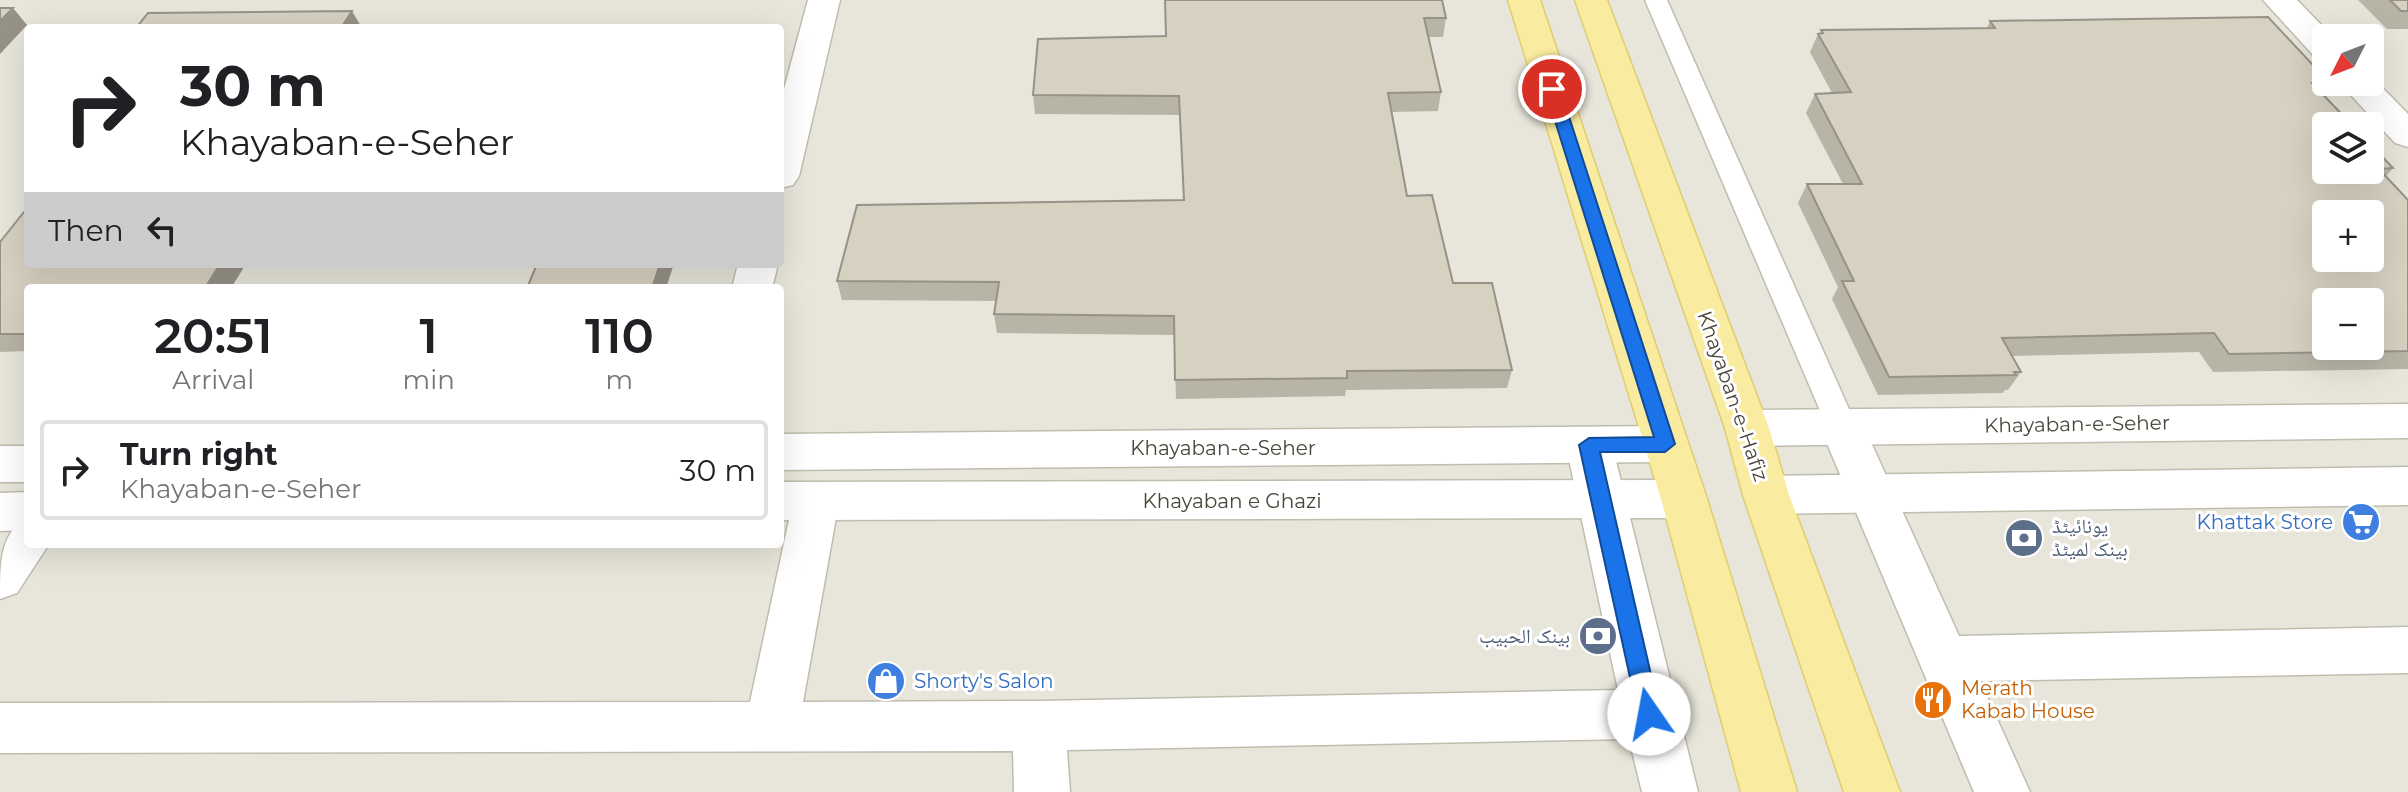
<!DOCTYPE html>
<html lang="en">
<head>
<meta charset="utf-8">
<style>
	body { margin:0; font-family:Montserrat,"Noto Naskh Arabic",sans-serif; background:#f2f2f2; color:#202124; height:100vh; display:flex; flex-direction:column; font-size:30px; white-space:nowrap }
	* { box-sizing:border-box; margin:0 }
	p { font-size:26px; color:#757577 }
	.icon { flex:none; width:44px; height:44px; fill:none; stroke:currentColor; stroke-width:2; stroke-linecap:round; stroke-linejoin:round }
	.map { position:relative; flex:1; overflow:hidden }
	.sheet { position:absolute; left:24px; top:284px; width:760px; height:264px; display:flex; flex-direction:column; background:#fff; border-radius:8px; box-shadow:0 8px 32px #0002 }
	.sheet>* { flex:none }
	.banner { position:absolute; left:24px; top:24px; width:760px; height:244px; border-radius:8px; box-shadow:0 8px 32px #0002; background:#fff; color:#202124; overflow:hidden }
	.needle { width:52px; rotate:228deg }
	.tools { position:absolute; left:2312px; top:24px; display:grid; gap:16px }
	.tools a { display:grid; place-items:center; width:72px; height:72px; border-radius:8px; background:#fff; box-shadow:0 8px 32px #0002; font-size:40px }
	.pin { position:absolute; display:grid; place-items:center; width:68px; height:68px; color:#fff; margin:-34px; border:4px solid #fff; border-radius:50%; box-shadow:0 2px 8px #0007 }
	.me { position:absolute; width:88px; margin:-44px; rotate:348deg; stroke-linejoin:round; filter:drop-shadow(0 0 6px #0008) }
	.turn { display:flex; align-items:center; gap:28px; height:168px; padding:0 24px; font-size:36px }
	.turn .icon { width:104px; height:104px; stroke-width:2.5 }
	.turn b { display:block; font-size:56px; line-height:68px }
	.then { display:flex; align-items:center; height:76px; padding:0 24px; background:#0003; gap:16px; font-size:30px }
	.eta { display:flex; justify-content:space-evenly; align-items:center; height:136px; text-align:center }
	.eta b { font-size:48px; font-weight:600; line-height:56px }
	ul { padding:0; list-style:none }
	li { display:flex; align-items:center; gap:24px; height:100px; margin:0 16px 12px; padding:0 8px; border:4px solid #e0e0e0; border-radius:8px }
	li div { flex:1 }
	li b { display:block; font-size:30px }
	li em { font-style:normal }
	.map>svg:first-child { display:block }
	.residential { fill:#e8e6da; fill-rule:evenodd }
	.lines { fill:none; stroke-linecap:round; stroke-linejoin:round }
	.service-casing { stroke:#c0bcae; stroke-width:3 }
	.minor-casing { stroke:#c0bcae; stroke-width:3 }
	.tertiary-casing { stroke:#c0bcae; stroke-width:3 }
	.primary-casing { stroke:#decd70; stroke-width:3 }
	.service { fill:#fff; fill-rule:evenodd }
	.minor { fill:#fff; fill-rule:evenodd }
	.tertiary { fill:#fff; fill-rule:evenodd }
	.primary { fill:#f9eca0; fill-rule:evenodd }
	.wall { fill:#b8b4a6 }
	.shaded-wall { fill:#969287 }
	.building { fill:#d6d1c1; stroke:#969287; stroke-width:2; fill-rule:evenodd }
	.route { fill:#1a73e8; stroke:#114b97; stroke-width:2 }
	.labels { text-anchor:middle; stroke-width:6; stroke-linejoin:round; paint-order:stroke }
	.street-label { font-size:20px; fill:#494539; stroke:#fff }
	.shop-label { font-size:20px; fill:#366cbe; stroke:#fff; text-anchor:end }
	.service-label { font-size:20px; fill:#4e5e75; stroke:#fff; text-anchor:start }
	.food-label { font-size:20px; fill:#c56008; stroke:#fff; text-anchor:start }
</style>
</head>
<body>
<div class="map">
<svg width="2408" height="792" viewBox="0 0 2408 792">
	<rect width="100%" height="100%" fill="#f5f3eb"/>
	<!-- residential -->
	<path class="residential" d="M 0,0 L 2408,0 L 2408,792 L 0,792 ZM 28,28 L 780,28 L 780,264 L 28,264 ZM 2326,38 L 2370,38 L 2370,82 L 2326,82 ZM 2326,126 L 2370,126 L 2370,170 L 2326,170 ZM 2326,214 L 2370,214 L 2370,258 L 2326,258 ZM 28,288 L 780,288 L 780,544 L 28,544 ZM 2326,302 L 2370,302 L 2370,346 L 2326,346 Z"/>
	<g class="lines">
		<defs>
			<path id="service" d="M 1645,0 L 1667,0 L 1857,427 L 1853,435 L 1842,439 L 1831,435 L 1827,427 Z"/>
			<g id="minor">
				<path d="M 2263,0 L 2297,0 L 2334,38 L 2326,38 L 2326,59 L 2314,56 Z"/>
				<path d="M 2370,75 L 2408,114 L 2408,147 L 2395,143 L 2339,82 L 2370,82 Z"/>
				<path d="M 1842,409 L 1858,415 L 1864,427 L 1959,636 L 2408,627 L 2408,673 L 1980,681 L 2030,792 L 1974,792 L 1820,427 L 1826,415 Z"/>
				<path d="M 1589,427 L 1605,432 L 1612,445 L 1698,792 L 1642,792 L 1629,739 L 1067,750 L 1070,792 L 1014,792 L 1013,751 L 0,753 L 0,703 L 750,702 L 793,501 L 799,487 L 816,482 L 833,487 L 839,501 L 803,702 L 1039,701 L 1618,690 L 1566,445 L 1573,432 Z"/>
				<path d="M 28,518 L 28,544 L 49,544 L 17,593 L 0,599 C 0,564 0,531 28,518 Z"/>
			</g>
			<g id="tertiary">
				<path d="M 808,0 L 840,0 L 799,176 L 793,185 L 780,188 L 780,104 Z"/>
				<path d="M 738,264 L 778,264 L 772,288 L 732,288 Z"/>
				<path d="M 2408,404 L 2408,438 L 1747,446 L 1731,440 L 1725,428 L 1731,416 L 1747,410 Z"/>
				<path d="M 1665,426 L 1681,431 L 1688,444 L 1681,457 L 1665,462 L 780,470 L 780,434 Z"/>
				<rect x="0" y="446" width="28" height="36"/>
				<path d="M 2408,467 L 2408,505 L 1766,514 L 1749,508 L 1743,495 L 1749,482 L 1766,476 Z"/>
				<path d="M 1684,480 L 1701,485 L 1707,499 L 1701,513 L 1684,518 L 780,520 L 780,482 Z"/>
				<path d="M 28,492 L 28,530 L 0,531 L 0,493 Z"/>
			</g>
			<g id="primary">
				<path d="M 1508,0 L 1540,0 L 1707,499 L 1797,792 L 1741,792 L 1661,499 Z"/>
				<path d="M 1575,0 L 1607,0 L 1769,428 L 1789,495 L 1900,792 L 1844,792 L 1743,495 L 1725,428 Z"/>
			</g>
		</defs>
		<!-- service casing -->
		<use href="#service" class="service-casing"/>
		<!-- minor casing -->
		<use href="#minor" class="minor-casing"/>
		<!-- tertiary casing -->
		<use href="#tertiary" class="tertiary-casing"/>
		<!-- primary casing -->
		<use href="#primary" class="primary-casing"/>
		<!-- service -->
		<use href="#service" class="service"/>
		<!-- minor -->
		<use href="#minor" class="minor"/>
		<!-- tertiary -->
		<use href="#tertiary" class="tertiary"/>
		<!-- primary -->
		<use href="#primary" class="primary"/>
	</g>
	<!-- wall -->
	<g class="wall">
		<path d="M 1165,0 L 1446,18 L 1443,37 L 1428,37 L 1441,92 L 1438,111 L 1391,112 L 1407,196 L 1453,283 L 1512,370 L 1507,388 L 1346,390 L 1345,396 L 1176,399 L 1174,335 L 997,333 L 994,314 L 996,301 L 842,300 L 837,281 L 1184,200 L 1180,115 L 1035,114 L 1033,95 L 1166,36 Z"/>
		<path d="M 2358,0 L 2408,0 L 2408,29 L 2387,29 Z"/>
		<path d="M 1990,21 L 2329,82 L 2321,92 L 2393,168 L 2386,176 L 2408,200 L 2408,369 L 2213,372 L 2199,352 L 2012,356 L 2021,372 L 2008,390 L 2005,390 L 2003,393 L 1878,395 L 1832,299 L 1838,287 L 1798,203 L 1807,184 L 1843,184 L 1806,113 L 1815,94 L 1832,93 L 1810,52 L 1818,34 L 1820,34 L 1821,30 L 1987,28 Z"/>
		<path d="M 0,242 L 28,288 L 28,351 L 0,352 Z"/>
	</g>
	<!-- shaded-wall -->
	<g class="shaded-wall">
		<path d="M 13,8 L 27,25 L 0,54 L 0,21 Z"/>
		<path d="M 352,11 L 362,28 L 341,28 Z"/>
		<path d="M 220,264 L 246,264 L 231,288 L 205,288 Z"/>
		<path d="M 660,264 L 674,264 L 666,288 L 652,288 Z"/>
	</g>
	<!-- building -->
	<g class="building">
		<path d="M 1165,0 L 1442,0 L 1446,18 L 1424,18 L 1441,92 L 1388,93 L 1407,196 L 1432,195 L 1453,283 L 1492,283 L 1512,370 L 1347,371 L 1347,378 L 1175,380 L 1174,316 L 994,314 L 999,282 L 837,281 L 857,205 L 1184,200 L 1179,96 L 1033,95 L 1038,39 L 1166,36 Z"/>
		<path d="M 2390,0 L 2408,0 L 2408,11 L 2401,11 Z"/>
		<path d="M 0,8 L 13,8 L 0,21 Z"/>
		<path d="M 352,11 L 341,28 L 136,28 L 148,13 Z"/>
		<path d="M 2268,17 L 2326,79 L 2326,82 L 2329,82 L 2312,83 L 2353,126 L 2326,126 L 2326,170 L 2370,170 L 2370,144 L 2393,168 L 2379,169 L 2408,200 L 2408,351 L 2229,354 L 2214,333 L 2002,338 L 2021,372 L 2014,372 L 2016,375 L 1889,377 L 1842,281 L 1854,281 L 1807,184 L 1862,184 L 1815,94 L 1851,92 L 1818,34 L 1823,33 L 1821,30 L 1995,28 L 1990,21 ZM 2326,214 L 2370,214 L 2370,258 L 2326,258 ZM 2326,302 L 2370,302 L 2370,346 L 2326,346 Z"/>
		<path d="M 28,207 L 28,264 L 220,264 L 205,288 L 28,288 L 28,331 L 26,334 L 0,334 L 0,242 Z"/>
		<path d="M 537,264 L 660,264 L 652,288 L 527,288 Z"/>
	</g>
	<!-- route -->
	<path class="route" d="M 1552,84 L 1560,89 L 1675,444 L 1665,452 L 1600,452 L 1660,714 L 1657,721 L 1649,724 L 1641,721 L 1638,714 L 1579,445 L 1589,438 L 1654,437 L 1545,89 Z"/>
	<!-- icons -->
	<defs>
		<symbol id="supermarket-disc" viewBox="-11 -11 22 22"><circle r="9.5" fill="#3f7fe0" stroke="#fff"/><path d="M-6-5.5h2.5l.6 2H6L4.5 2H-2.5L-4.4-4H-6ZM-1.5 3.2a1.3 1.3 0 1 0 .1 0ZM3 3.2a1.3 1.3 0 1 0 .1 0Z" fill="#fff"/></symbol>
		<symbol id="bank-disc" viewBox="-11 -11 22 22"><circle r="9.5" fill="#5c6f8a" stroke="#fff"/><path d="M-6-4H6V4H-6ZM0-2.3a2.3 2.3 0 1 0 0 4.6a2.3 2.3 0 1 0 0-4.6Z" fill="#fff"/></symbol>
		<symbol id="shop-disc" viewBox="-11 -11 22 22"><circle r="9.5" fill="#3f7fe0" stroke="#fff"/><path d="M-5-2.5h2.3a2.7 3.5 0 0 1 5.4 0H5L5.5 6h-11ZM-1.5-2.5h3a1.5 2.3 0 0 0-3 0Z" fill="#fff"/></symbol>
		<symbol id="restaurant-disc" viewBox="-11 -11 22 22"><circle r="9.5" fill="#e8710a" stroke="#fff"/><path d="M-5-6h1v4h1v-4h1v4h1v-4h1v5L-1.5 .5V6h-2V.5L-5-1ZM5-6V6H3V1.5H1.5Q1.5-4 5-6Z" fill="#fff"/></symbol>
	</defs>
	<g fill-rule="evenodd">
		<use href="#supermarket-disc" x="2339" y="500" width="44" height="44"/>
		<use href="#bank-disc" x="2002" y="516" width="44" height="44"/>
		<use href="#bank-disc" x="1576" y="614" width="44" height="44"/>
		<use href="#shop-disc" x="864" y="659" width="44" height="44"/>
		<use href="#restaurant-disc" x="1911" y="678" width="44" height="44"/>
	</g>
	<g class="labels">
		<!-- street labels -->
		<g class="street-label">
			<text transform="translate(1733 396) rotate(71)" y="7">Khayaban-e-Hafiz</text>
			<text transform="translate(2077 424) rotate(-1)" y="7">Khayaban-e-Seher</text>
			<text x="1223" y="455">Khayaban-e-Seher</text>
			<text x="1232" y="508">Khayaban e Ghazi</text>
		</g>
		<!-- shop labels -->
		<g class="shop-label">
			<text x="2333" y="529">Khattak Store</text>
			<text x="914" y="688" text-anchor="start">Shorty's Salon</text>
		</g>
		<!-- service labels -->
		<g class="service-label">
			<text x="2052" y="533">یونائیٹڈ<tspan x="2052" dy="23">بینک لمیٹڈ</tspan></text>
			<text x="1570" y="643" text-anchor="end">بينک الحبيب</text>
		</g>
		<!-- food labels -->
		<g class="food-label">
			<text x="1961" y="695">Merath<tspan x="1961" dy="23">Kabab House</tspan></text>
		</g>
	</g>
</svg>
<div class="tools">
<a><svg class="needle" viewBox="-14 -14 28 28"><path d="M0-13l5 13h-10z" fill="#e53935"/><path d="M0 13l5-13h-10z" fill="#757577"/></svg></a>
<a><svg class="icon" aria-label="layers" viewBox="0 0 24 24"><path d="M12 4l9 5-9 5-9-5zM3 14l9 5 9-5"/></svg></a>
<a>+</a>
<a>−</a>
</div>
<div class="pin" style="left:1552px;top:89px;background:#d93025"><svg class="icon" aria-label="arrive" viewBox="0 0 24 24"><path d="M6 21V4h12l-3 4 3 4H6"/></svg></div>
<svg class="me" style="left:1649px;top:714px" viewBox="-20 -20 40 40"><circle r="19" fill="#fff"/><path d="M0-13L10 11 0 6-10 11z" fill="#1a73e8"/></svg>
<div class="banner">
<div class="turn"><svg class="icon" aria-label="right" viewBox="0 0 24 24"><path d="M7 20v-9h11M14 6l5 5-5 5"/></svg><div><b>30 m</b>Khayaban-e-Seher</div></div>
<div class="then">Then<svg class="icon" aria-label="left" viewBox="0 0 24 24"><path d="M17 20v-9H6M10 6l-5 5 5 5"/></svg></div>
</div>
<section class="sheet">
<div class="eta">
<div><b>20:51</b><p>Arrival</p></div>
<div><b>1</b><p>min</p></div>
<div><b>110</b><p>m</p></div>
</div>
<ul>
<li><svg class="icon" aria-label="right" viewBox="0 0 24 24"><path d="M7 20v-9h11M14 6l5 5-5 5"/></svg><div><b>Turn right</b><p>Khayaban-e-Seher</p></div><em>30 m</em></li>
</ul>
</section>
</div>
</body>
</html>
